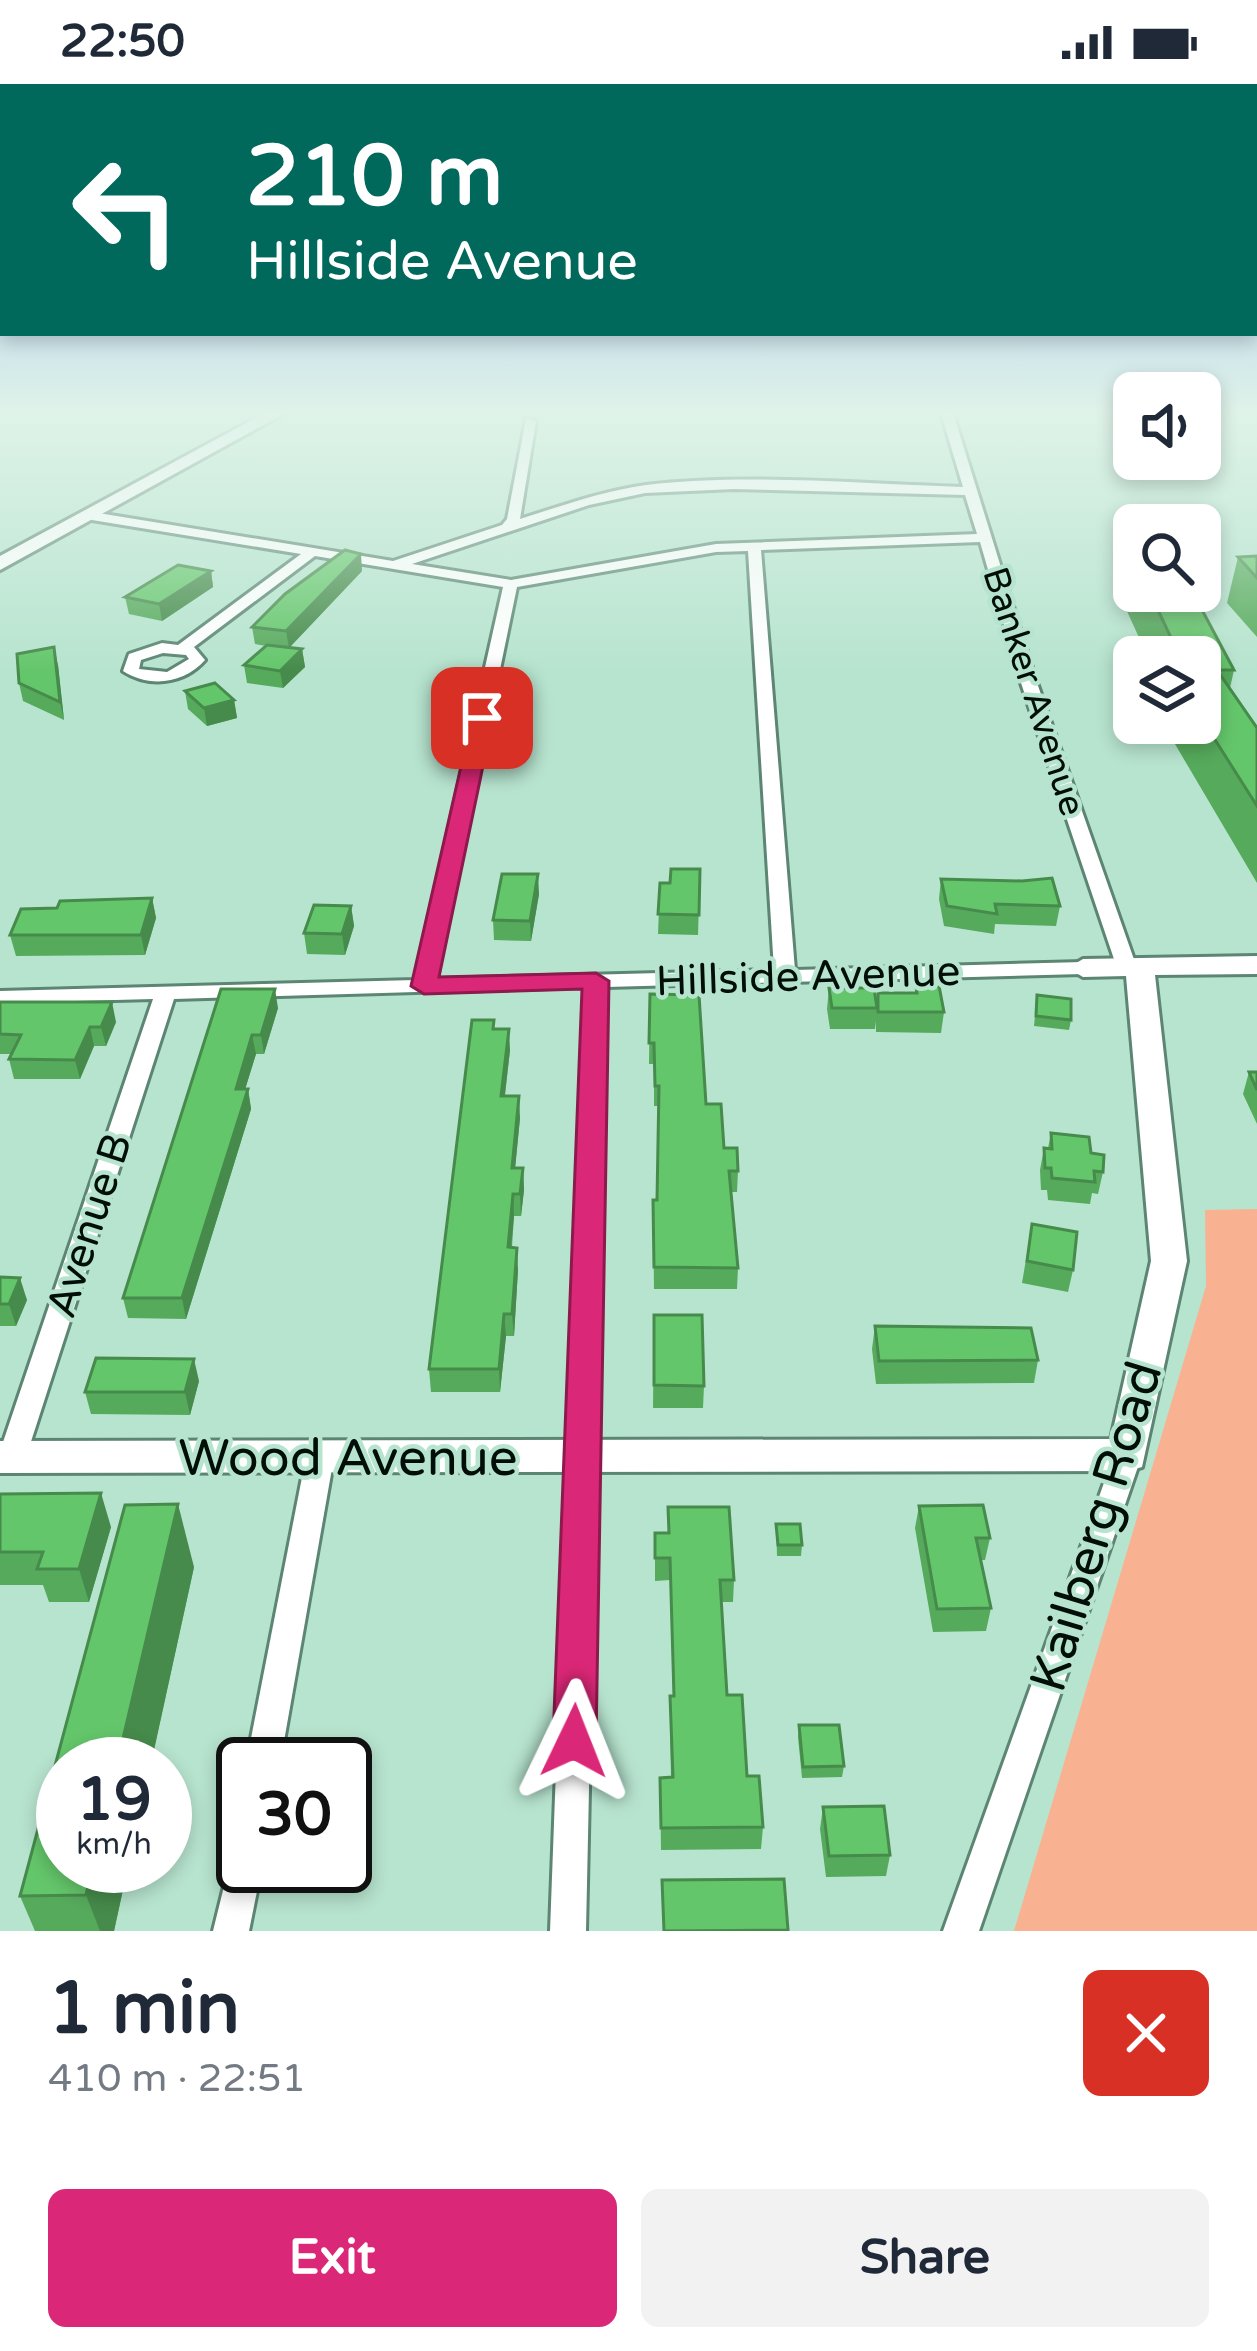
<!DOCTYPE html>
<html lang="en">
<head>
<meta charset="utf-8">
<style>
	body { margin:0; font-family:"Varela Round",sans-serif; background:#f2f2f3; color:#1f2937; height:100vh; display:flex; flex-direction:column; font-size:45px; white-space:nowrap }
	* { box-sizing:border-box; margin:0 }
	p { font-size:39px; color:#747a83 }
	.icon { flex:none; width:66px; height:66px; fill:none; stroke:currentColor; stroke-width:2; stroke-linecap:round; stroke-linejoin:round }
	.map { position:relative; height:1847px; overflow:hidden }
	.details { display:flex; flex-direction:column; background:#fff; flex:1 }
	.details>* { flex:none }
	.top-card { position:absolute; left:0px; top:0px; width:1257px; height:252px; box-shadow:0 6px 18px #0003; background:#00695c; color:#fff; overflow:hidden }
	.fabs { position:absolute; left:1113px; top:288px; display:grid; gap:24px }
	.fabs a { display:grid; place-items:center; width:108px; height:108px; border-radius:18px; background:#fff; box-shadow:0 6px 18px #0003; font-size:60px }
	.speed { position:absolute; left:36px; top:1653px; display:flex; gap:24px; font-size:60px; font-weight:700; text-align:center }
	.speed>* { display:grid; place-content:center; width:156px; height:156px; border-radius:50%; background:#fff; box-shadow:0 6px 18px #0003; line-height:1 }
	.speed small { font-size:30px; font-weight:400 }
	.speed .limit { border:6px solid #111; border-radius:18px; background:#fff; color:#111 }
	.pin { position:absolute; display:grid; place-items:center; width:102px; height:102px; color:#fff; margin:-51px; border-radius:24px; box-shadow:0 6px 18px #0006 }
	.me { position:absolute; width:132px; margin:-66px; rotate:2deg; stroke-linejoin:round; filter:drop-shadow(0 0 9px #0008) }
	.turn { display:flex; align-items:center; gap:42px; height:252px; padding:0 48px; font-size:54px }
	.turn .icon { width:156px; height:156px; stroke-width:2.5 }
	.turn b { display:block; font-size:84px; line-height:102px }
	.round { display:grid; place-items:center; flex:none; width:126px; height:126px; border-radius:18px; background:#f2f2f3 }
	.head { display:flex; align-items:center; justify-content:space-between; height:204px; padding:0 48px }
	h1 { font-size:72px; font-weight:800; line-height:90px }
	.cta { display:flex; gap:24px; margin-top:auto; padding:24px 48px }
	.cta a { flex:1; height:138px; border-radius:18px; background:#db2777; color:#fff; font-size:48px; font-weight:800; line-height:138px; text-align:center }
	.cta a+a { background:#f2f2f3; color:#1f2937 }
	.status { display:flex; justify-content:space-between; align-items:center; height:84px; padding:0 60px; background:#fff; direction:ltr }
	.status svg { height:33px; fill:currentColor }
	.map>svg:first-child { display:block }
	.green { fill:#f8b292 }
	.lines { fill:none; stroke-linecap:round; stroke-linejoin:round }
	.street-casing { stroke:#5c8573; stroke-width:6 }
	.secondary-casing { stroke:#5c8573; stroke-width:6 }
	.street { fill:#fff; fill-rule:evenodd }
	.secondary { fill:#fff; fill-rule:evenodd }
	.wall { fill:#56aa5c }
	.shaded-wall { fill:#468b4b }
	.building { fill:#64c66b; stroke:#468b4b; stroke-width:3 }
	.route { fill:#db2777; stroke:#8e194d; stroke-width:3 }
	.labels { text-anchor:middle; stroke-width:9; stroke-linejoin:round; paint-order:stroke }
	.far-street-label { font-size:36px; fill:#020f09; stroke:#b7e4cf }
	.street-label { font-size:42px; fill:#020f09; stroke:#b7e4cf }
	.near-street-label { font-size:51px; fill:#020f09; stroke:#b7e4cf }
</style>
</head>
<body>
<div class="status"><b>22:50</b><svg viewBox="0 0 49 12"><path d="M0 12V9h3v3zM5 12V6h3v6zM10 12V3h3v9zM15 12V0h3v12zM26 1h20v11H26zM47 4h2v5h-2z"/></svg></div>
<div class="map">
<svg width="1257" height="1847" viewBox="0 0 1257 1847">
	<rect width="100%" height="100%" fill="#b7e4cf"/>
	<!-- green -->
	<path class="green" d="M 1257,1125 L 1257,1847 L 1014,1847 L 1206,1202 L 1205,1126 Z"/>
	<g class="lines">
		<defs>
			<g id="street">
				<path d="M 941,329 L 953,329 L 1036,596 L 1137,884 L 1127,890 L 1117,884 L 1020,596 L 980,458 L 761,466 L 795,886 L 1083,878 L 1093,884 L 1083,890 L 606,903 L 586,1847 L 550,1847 L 585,903 L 174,915 L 26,1373 L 22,1381 L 12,1385 L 0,1377 L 0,1367 L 153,915 L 0,919 L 0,907 L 415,896 L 503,503 L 315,472 L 194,563 L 205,576 C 184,600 149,604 123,587 L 129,570 L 162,559 L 178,561 L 301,470 L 92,436 L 86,432 L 92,428 L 393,477 L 502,441 L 507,435 L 526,335 L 536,337 L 520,435 C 561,422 603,407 646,401 C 746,389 862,400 963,403 ZM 734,405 L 965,411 L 977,450 L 716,460 L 511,496 L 412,480 L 589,421 L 645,409 ZM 748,467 L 774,886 L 436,895 L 517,503 L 716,468 ZM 163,569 L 186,571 L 189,575 L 167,588 L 139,585 L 141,576 Z"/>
				<path d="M 1128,1360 L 1138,1363 L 1142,1371 L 979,1847 L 943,1847 L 1114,1371 L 1118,1363 Z"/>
				<path d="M 320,1361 L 330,1365 L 334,1373 L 280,1680 L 246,1680 L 306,1373 L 310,1365 Z"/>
				<path d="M 243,1765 L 243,1782 L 262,1782 L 249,1847 L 213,1847 L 232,1770 Z"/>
			</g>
			<g id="secondary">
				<path d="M 265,329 L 285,329 L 0,486 L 0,472 Z"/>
				<path d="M 1257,872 L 1257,890 L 1155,891 L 1187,1177 L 1142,1383 L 1128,1387 L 0,1389 L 0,1357 L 1111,1355 L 1151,1177 L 1126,892 L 1083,893 L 1068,884 L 1083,875 Z"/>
			</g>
		</defs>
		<!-- street casing -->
		<use href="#street" class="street-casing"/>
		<!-- secondary casing -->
		<use href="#secondary" class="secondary-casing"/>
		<!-- street -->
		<use href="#street" class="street"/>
		<!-- secondary -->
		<use href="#secondary" class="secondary"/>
	</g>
	<!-- wall -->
	<g class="wall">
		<path d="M 1257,472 L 1257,553 L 1227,519 L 1238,473 Z"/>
		<path d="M 1134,476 L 1134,507 L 1192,507 L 1234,586 L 1230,604 L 1257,644 L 1257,799 L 1172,655 L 1176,639 L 1200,639 L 1200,573 L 1148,573 L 1125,523 Z"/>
		<path d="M 211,487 L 213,503 L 162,537 L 129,530 L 125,513 Z"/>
		<path d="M 362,487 L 289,564 L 302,565 L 305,583 L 283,604 L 247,599 L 244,581 L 266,562 L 255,560 L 252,543 Z"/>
		<path d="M 58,581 L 64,636 L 23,617 L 19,599 Z"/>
		<path d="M 185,607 L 234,616 L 237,634 L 207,642 L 188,625 Z"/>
		<path d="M 700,785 L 698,851 L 658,850 L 660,799 L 670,799 Z"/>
		<path d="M 941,795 L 1060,822 L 1056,842 L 995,840 L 994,850 L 944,842 L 939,815 Z"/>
		<path d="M 539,810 L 531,857 L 494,856 L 493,836 Z"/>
		<path d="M 152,814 L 156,834 L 145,871 L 16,872 L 10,851 L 57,824 Z"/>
		<path d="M 351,822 L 354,842 L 345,871 L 307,870 L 304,849 Z"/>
		<path d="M 916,902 L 944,928 L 941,949 L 876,948 L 876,937 L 875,945 L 830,945 L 827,925 L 829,904 L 877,922 L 878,909 L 915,909 Z"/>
		<path d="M 221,905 L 278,924 L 264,970 L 256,970 L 245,1005 L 248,1005 L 251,1025 L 186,1235 L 128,1234 L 123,1214 Z"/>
		<path d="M 650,910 L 706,1020 L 724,1064 L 738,1087 L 737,1108 L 731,1108 L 738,1184 L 737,1205 L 654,1205 L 653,1116 L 657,1116 L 659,1022 L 654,1022 L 654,980 L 649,980 Z"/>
		<path d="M 1037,911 L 1071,936 L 1069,946 L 1034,942 Z"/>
		<path d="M 0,918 L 116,938 L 106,962 L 94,962 L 80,995 L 14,995 L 9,975 L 12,970 L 0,970 Z"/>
		<path d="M 495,945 L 510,966 L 505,1012 L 520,1034 L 515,1084 L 523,1084 L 524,1106 L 521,1132 L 514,1132 L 512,1163 L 518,1186 L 514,1252 L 506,1252 L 500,1308 L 431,1308 L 429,1285 Z"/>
		<path d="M 1249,988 L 1257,988 L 1257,1040 L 1243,1010 Z"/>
		<path d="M 1051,1049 L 1091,1069 L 1103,1088 L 1098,1110 L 1092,1109 L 1090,1120 L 1048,1116 L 1047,1106 L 1041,1106 L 1040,1086 L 1044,1064 L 1048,1064 Z"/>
		<path d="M 1032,1140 L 1073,1186 L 1068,1208 L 1022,1199 Z"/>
		<path d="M 0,1193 L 27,1216 L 16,1242 L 0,1242 Z"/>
		<path d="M 654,1231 L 704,1302 L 703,1324 L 653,1324 Z"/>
		<path d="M 875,1242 L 1038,1276 L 1034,1299 L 876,1300 L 872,1265 Z"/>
		<path d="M 199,1297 L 190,1331 L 91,1330 L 85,1308 Z"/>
		<path d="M 0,1410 L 111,1443 L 89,1518 L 49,1518 L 43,1501 L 0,1501 Z"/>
		<path d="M 919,1422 L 990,1454 L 985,1476 L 981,1476 L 991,1524 L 986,1547 L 933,1548 L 915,1444 Z"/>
		<path d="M 668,1423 L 734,1496 L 733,1518 L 722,1518 L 727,1611 L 747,1692 L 763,1743 L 761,1765 L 661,1766 L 660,1694 L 671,1693 L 670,1635 L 670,1612 L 673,1612 L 670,1496 L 655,1497 L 655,1449 L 668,1449 Z"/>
		<path d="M 776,1440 L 802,1461 L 801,1472 L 777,1472 Z"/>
		<path d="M 194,1483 L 114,1847 L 35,1847 L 20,1812 Z"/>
		<path d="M 799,1641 L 844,1682 L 842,1693 L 802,1694 L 798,1653 Z"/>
		<path d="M 823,1723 L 890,1771 L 886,1792 L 826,1793 L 820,1745 Z"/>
	</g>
	<!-- shaded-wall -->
	<g class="shaded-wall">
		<path d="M 361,470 L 362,487 L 289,564 L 286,547 Z"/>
		<path d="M 211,487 L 213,503 L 162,537 L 159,520 Z"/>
		<path d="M 54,563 L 58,581 L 64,636 L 60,618 Z"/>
		<path d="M 302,565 L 305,583 L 283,604 L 280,587 Z"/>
		<path d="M 234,616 L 237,634 L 207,642 L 204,624 Z"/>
		<path d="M 538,790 L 539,810 L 531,857 L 530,837 Z"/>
		<path d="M 152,814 L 156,834 L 145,871 L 141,851 Z"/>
		<path d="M 351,822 L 354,842 L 345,871 L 342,850 Z"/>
		<path d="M 275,905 L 278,924 L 264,970 L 261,951 Z"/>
		<path d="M 112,918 L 116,938 L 106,962 L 101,943 Z"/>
		<path d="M 90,943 L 94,962 L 80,995 L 75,976 Z"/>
		<path d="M 509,945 L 510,966 L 502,1034 L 501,1012 Z"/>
		<path d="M 252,951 L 256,970 L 239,1025 L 236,1005 Z"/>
		<path d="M 248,1005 L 251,1025 L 186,1235 L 182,1214 Z"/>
		<path d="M 519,1012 L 520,1034 L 513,1106 L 512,1084 Z"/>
		<path d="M 523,1084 L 524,1106 L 521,1132 L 520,1110 Z"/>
		<path d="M 513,1110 L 514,1132 L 509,1185 L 508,1163 Z"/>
		<path d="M 517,1164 L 518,1186 L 514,1252 L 512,1230 Z"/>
		<path d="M 20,1194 L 27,1216 L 16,1242 L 9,1220 Z"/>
		<path d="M 504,1230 L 506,1252 L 500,1308 L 499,1285 Z"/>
		<path d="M 194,1275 L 199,1297 L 190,1331 L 185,1308 Z"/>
		<path d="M 101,1409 L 111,1443 L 89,1518 L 79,1485 Z"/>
		<path d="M 178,1420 L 194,1483 L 151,1680 L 117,1680 Z"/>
		<path d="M 92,1782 L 128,1782 L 114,1847 L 100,1847 L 86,1811 Z"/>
	</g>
	<!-- building -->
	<g class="building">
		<path d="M 345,466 L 361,470 L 286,547 L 252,543 L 285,510 Z"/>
		<path d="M 1257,472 L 1257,494 L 1238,473 Z"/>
		<path d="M 178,481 L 211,487 L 159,520 L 125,513 Z"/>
		<path d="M 1149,507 L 1192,507 L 1234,586 L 1217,586 L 1257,644 L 1257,722 L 1200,632 L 1200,573 L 1180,573 Z"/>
		<path d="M 267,561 L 302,565 L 280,587 L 244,581 Z"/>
		<path d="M 54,563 L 60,618 L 19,599 L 17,570 Z"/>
		<path d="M 215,599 L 234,616 L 204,624 L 185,607 Z"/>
		<path d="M 671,785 L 700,785 L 699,831 L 658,830 L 660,799 L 670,799 Z"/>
		<path d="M 502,790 L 538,790 L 530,837 L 493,836 Z"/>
		<path d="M 1052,794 L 1060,822 L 995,820 L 997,830 L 947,822 L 941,795 L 1022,797 Z"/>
		<path d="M 152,814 L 141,851 L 10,851 L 21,825 L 57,824 L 60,817 Z"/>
		<path d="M 314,821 L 351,822 L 342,850 L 304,849 Z"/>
		<path d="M 916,902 L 939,902 L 944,928 L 878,928 L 878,909 L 917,909 Z"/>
		<path d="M 829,904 L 874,904 L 877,924 L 832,924 Z"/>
		<path d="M 221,905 L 275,905 L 261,951 L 252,951 L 236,1005 L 248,1005 L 182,1214 L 123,1214 Z"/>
		<path d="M 650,910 L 699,911 L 706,1020 L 721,1020 L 724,1064 L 737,1064 L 738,1087 L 729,1087 L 738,1184 L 654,1183 L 653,1116 L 657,1116 L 659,1002 L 655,1002 L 654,959 L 649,959 Z"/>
		<path d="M 1037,911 L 1071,915 L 1071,936 L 1036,932 Z"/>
		<path d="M 0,918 L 112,918 L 101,943 L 90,943 L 75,976 L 9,975 L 21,951 L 0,950 Z"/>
		<path d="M 472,936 L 494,936 L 493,945 L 509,945 L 501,1012 L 519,1012 L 512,1084 L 523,1084 L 520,1110 L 513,1110 L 508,1163 L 517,1164 L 512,1230 L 504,1230 L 499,1285 L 429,1285 Z"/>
		<path d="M 1249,988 L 1257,988 L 1257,1006 Z"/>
		<path d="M 1051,1049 L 1089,1053 L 1091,1069 L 1104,1071 L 1103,1088 L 1094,1087 L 1095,1098 L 1052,1094 L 1051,1084 L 1045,1084 L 1044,1064 L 1052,1065 Z"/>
		<path d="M 1032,1140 L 1077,1148 L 1073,1186 L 1027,1177 Z"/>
		<path d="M 0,1193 L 20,1194 L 9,1220 L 0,1220 Z"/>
		<path d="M 654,1231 L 702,1231 L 704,1302 L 654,1301 Z"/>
		<path d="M 875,1242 L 1031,1244 L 1038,1276 L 879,1277 Z"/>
		<path d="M 96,1274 L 194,1275 L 185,1308 L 85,1308 Z"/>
		<path d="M 101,1409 L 79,1485 L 37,1485 L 43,1468 L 0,1468 L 0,1410 Z"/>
		<path d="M 178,1420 L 117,1680 L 63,1680 L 63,1782 L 92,1782 L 86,1811 L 20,1812 L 125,1421 Z"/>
		<path d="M 983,1421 L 990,1454 L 976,1454 L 991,1524 L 937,1525 L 919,1422 Z"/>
		<path d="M 668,1423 L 729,1423 L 734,1496 L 720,1496 L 727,1611 L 742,1611 L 747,1692 L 759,1692 L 763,1743 L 661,1744 L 660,1694 L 673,1693 L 670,1612 L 674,1612 L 670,1474 L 655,1474 L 655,1449 L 669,1449 Z"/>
		<path d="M 776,1440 L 800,1440 L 802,1461 L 778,1461 Z"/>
		<path d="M 799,1641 L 839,1641 L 844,1682 L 803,1683 Z"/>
		<path d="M 884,1722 L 890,1771 L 829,1772 L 823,1723 Z"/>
		<path d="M 784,1795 L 788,1846 L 664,1847 L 662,1796 Z"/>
	</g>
	<!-- sky -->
	<linearGradient id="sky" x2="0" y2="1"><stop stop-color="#95b6f0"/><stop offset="0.56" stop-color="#dff3e9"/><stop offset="1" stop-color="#dff3e9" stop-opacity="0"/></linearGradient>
	<rect width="1257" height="587" fill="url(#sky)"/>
	<!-- route -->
	<path class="route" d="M 482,628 L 493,634 L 439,893 L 596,889 L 609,897 L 596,1657 L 589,1671 L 574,1677 L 559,1671 L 553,1657 L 582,905 L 424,910 L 411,902 L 472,634 Z"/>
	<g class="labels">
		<!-- far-street labels -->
		<g class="far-street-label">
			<text transform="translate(1035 607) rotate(72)" y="13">Banker Avenue</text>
		</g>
		<!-- street labels -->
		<g class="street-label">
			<text transform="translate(808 891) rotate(-2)" y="15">Hillside Avenue</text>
			<text transform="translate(88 1141) rotate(-72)" y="15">Avenue B</text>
		</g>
		<!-- near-street labels -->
		<g class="near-street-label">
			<text x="348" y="1391">Wood Avenue</text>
			<text transform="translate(1095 1442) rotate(-73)" y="18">Kailberg Road</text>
		</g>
	</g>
</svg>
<div class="fabs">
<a><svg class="icon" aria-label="sound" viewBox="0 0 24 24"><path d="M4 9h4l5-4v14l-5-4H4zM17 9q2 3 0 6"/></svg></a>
<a><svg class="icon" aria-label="search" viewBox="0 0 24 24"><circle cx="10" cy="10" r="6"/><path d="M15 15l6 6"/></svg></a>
<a><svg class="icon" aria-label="layers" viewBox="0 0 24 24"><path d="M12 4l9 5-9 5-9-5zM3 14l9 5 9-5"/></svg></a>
</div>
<div class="speed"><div>19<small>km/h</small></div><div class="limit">30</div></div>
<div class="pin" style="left:482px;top:634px;background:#d93025"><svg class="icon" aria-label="arrive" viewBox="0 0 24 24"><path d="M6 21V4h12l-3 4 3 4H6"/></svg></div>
<svg class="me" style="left:574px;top:1657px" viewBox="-20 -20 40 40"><path d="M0-17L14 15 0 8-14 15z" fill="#db2777" stroke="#fff" stroke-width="4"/></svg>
<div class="top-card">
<div class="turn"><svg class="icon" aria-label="left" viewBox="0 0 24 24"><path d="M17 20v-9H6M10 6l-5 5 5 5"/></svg><div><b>210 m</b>Hillside Avenue</div></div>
</div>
</div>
<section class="details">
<div class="head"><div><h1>1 min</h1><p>410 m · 22:51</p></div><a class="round" style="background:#d93025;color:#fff"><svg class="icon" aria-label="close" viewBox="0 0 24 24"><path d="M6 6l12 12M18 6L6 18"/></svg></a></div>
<div class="cta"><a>Exit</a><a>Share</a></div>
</section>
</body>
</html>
